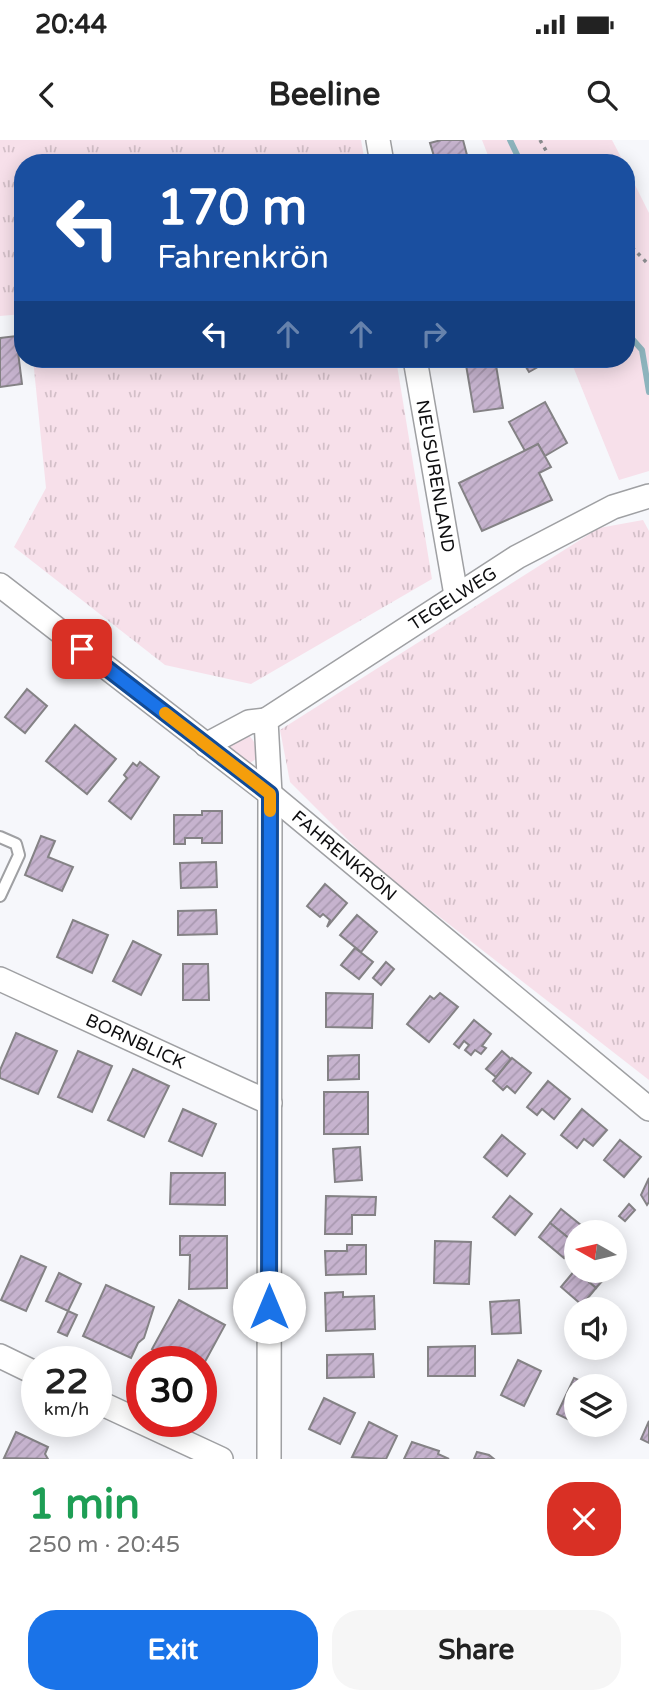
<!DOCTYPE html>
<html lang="en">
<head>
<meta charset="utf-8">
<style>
	body { margin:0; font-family:"Varela Round",sans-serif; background:#f6f6f6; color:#222; height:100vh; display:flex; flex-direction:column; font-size:26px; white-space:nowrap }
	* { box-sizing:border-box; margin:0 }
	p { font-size:23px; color:#767676 }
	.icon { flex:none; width:38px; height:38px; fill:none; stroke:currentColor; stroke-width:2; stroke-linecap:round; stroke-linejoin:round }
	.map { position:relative; height:1319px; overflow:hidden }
	.drawer { display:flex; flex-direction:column; background:#fff; flex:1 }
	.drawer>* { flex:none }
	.top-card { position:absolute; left:14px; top:14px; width:621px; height:214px; border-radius:28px; box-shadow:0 4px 18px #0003; background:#1a4fa0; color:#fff; overflow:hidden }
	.needle { width:46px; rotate:278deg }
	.buttons { position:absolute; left:564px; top:1080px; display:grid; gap:14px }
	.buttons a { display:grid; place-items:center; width:63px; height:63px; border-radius:50%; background:#fff; box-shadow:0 4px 18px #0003; font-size:35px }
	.speed { position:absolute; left:21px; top:1206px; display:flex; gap:14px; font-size:35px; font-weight:700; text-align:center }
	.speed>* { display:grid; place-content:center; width:91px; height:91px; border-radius:50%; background:#fff; box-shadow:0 4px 18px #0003; line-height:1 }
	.speed small { font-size:18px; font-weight:400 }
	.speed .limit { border:10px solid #d22; background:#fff; color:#111 }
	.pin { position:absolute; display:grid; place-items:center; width:60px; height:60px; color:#fff; margin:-30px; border-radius:14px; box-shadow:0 4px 10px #0006 }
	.me { position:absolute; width:77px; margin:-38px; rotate:0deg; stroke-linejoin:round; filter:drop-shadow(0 0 5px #0008) }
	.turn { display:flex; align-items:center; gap:24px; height:147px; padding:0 28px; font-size:32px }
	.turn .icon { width:91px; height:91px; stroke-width:2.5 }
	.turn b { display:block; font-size:49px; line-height:60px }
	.lanes { display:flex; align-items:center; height:66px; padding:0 28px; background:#0003; justify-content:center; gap:35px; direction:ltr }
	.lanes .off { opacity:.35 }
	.round { display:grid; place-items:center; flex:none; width:74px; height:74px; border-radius:28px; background:#f6f6f6 }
	.overview { display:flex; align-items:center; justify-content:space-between; height:119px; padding:0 28px }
	h1 { font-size:42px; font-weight:700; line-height:52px; color:#1e9e55 }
	.button { display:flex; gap:14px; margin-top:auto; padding:14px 28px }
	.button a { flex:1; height:80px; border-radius:28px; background:#1a73e8; color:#fff; font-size:28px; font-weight:700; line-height:80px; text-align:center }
	.button a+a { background:#f6f6f6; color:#222 }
	.status { display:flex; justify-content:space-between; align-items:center; height:49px; padding:0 35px; background:#fff; direction:ltr }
	.status svg { height:19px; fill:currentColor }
	header { display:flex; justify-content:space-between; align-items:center; height:91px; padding:0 28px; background:#fff; font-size:32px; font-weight:700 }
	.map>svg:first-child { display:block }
	.grass { fill:url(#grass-tufts) }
	.park { fill:#f7e0ea }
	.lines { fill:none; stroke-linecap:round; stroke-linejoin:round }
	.stream { stroke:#8db4bd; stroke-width:6 }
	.building { fill:url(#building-hatch); stroke:#848285; stroke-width:2 }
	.lane-casing { stroke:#9fa0a3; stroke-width:14 }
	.street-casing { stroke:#9fa0a3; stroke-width:26 }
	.path { stroke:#8b8c8f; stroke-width:3.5; stroke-dasharray:3.5 5; stroke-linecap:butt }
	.lane { stroke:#fff; stroke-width:10 }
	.street { stroke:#fff; stroke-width:23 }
	.route-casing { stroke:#114b97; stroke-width:18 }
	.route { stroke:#1a73e8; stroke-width:12 }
	.slow { stroke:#f59e0b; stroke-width:12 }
	.labels { text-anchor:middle; stroke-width:5; stroke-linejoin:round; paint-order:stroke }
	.street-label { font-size:18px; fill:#0e0e10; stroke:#f6f7fb }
</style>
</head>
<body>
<div class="status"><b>20:44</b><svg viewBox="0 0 49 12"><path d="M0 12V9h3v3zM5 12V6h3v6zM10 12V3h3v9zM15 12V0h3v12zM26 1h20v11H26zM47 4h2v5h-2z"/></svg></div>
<header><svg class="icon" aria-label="back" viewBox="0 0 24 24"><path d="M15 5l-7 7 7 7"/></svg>Beeline<svg class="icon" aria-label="search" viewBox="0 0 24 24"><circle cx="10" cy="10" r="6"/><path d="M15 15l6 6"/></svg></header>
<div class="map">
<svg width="649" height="1319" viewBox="0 0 649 1319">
	<defs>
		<pattern id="grass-tufts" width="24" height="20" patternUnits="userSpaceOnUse" patternTransform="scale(1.75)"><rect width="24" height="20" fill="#f7e0ea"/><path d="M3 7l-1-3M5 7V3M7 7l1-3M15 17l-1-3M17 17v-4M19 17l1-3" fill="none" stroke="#d3bfc8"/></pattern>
		<pattern id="building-hatch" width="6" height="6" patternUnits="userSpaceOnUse" patternTransform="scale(1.75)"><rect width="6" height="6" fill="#c6b3ce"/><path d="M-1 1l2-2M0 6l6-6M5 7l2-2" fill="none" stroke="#a999b0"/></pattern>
	</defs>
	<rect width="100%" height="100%" fill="#f6f7fb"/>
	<!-- grass -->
	<g class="grass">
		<path d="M 0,0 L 361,0 L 365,23 L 23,23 L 23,174 L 0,176 Z"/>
		<path d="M 33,219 L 396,219 L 432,439 L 251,544 L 165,525 L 14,407 L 46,348 Z"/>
		<path d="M 643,380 L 649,391 L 649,940 L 373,725 L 290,642 L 280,590 L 599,388 Z"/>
		<path d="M 247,594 C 256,601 256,607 256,619 L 247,625 L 228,608 L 229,602 Z"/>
	</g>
	<!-- park -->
	<g class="park">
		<path d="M 482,0 L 612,0 L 624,23 L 491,23 Z"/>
		<path d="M 627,29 L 649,73 L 649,331 L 619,340 L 570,219 L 626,219 Z"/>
	</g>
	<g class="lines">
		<!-- stream -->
		<g class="stream">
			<path d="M 510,0 L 521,23"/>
			<path d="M 626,192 L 642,210 L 649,252"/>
		</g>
	</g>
	<!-- building -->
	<g class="building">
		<path d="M 441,0 L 463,0 L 468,19 L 436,23 L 430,3 Z"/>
		<path d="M 16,196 L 22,244 L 0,247 L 0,198 Z"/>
		<path d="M 465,219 L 495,219 L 503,268 L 474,272 Z"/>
		<path d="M 521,219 L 552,219 L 529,232 Z"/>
		<path d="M 545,262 L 567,303 L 545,316 L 538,304 L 525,311 L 509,282 Z"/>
		<path d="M 538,304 L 551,327 L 539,333 L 552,360 L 482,391 L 459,343 Z"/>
		<path d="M 27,549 L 47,566 L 25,593 L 5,577 Z"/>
		<path d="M 75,585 L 116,619 L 87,654 L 46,621 Z"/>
		<path d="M 140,622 L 159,637 L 131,679 L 109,661 L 127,638 L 124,635 L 133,623 L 137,626 Z"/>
		<path d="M 202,671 L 222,671 L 222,703 L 202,703 L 202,698 L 185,698 L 185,704 L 174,704 L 174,675 L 202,675 Z"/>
		<path d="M 41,696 L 55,701 L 48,717 L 73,727 L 62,751 L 25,735 Z"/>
		<path d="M 216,722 L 217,747 L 181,748 L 180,723 Z"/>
		<path d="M 325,744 L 347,763 L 327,787 L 330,780 L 323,774 L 320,777 L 307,766 Z"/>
		<path d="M 216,770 L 217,794 L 178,795 L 178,771 Z"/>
		<path d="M 357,775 L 377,792 L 361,812 L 340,795 Z"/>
		<path d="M 73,780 L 108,795 L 92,833 L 57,817 Z"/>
		<path d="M 133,801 L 161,815 L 141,855 L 113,841 Z"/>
		<path d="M 355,808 L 373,822 L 359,839 L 341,825 Z"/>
		<path d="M 386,822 L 394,829 L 381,845 L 373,838 Z"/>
		<path d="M 183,824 L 208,824 L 209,860 L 183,860 Z"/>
		<path d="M 326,853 L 373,854 L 372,888 L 326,887 Z"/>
		<path d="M 440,853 L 458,867 L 429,902 L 407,884 L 430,856 L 434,859 Z"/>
		<path d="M 474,880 L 491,894 L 482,906 L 486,908 L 481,914 L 475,910 L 471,915 L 465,910 L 469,905 L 464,901 L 459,908 L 454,904 Z"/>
		<path d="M 16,893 L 57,911 L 38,954 L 0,938 L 0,930 Z"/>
		<path d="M 78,911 L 112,926 L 92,972 L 58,957 Z"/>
		<path d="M 502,911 L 511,919 L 496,937 L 486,929 Z"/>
		<path d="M 359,915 L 359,939 L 328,940 L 328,916 Z"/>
		<path d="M 512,918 L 531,933 L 515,953 L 507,946 L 503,950 L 493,941 Z"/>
		<path d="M 133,929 L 169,946 L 144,997 L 108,980 Z"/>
		<path d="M 548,941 L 570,959 L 554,979 L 542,969 L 537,975 L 527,967 Z"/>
		<rect x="324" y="952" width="44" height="42"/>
		<path d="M 183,969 L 216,984 L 202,1016 L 169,1001 Z"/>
		<path d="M 582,969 L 607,990 L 593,1006 L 584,999 L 577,1008 L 561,995 Z"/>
		<path d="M 502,995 L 525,1014 L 507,1036 L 484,1017 Z"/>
		<path d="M 620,1000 L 641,1017 L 624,1037 L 604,1020 Z"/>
		<path d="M 360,1007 L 362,1040 L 335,1042 L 333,1009 Z"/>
		<path d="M 171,1033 L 225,1033 L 225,1065 L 170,1064 Z"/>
		<path d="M 649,1038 L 649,1062 L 647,1065 L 641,1055 Z"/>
		<path d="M 326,1056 L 376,1057 L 375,1075 L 352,1075 L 352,1094 L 325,1094 Z"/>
		<path d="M 510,1056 L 532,1074 L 515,1095 L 493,1077 Z"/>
		<path d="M 629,1064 L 635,1070 L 625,1081 L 619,1076 Z"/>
		<path d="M 561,1069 L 587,1090 L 576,1092 L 576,1104 L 550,1083 Z"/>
		<path d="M 550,1083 L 576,1104 L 564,1118 L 539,1097 Z"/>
		<path d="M 180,1096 L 227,1096 L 227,1148 L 189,1149 L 190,1115 L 180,1115 Z"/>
		<path d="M 435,1101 L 471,1102 L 469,1144 L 434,1143 Z"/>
		<path d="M 347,1105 L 366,1105 L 366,1134 L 326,1135 L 325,1111 L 347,1111 Z"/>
		<path d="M 21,1116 L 46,1127 L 26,1171 L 1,1160 Z"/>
		<path d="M 575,1130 L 576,1130 L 611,1131 L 596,1148 Z"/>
		<path d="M 575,1130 L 596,1148 L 582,1165 L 561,1147 Z"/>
		<path d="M 59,1133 L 81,1144 L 68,1171 L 46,1161 Z"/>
		<path d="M 106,1145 L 154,1167 L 144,1198 L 138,1203 L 131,1218 L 83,1196 Z"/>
		<path d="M 343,1152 L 343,1157 L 374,1156 L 375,1189 L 326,1191 L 325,1153 Z"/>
		<path d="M 179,1160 L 225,1185 L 201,1229 L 201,1222 L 175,1222 L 152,1209 Z"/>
		<path d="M 519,1160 L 521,1193 L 492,1194 L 490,1162 Z"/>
		<path d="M 68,1171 L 77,1175 L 67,1196 L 58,1192 Z"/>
		<path d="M 475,1206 L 475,1236 L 428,1236 L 428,1207 Z"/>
		<path d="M 373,1214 L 374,1237 L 327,1238 L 327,1215 Z"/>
		<path d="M 518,1220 L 541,1231 L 524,1266 L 501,1255 Z"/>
		<path d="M 574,1238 L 592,1246 L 576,1246 L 576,1283 L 557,1274 Z"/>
		<path d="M 324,1258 L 355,1273 L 340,1304 L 309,1289 Z"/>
		<path d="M 649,1281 L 649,1303 L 641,1299 Z"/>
		<path d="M 369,1282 L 397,1296 L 386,1319 L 352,1317 Z"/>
		<path d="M 16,1292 L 48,1307 L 45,1314 L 48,1319 L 4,1318 Z"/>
		<path d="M 412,1302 L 439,1311 L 438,1314 L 449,1319 L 404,1319 Z"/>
		<path d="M 477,1312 L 489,1315 L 494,1319 L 474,1319 Z"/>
	</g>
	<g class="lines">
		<defs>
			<path id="lane" d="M 0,697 L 16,704 L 19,715 L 0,756"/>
			<g id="street">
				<path d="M 378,0 L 382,23"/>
				<path id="s1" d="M 415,219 L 456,455"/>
				<path id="s2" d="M 0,445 L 270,654 L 649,969"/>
				<path d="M 206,605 L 249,582 L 266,580"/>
				<path id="s3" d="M 0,839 L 270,963"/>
				<path d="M 0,1216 L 37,1234"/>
				<path d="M 96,1261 L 221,1319"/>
				<path id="s4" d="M 269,1319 L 270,654 L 266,580 L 517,417 L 613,367 L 649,356"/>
			</g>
		</defs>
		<!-- lane casing -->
		<use href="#lane" class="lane-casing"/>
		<!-- street casing -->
		<use href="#street" class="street-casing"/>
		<!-- path -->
		<g class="path">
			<path d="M 540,0 L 553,23"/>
			<path d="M 626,101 L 649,125"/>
		</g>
		<!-- lane -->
		<use href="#lane" class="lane"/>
		<!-- street -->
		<use href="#street" class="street"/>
	</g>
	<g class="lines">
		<defs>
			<path id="route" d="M 82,509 L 270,654 L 269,1167"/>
		</defs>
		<!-- route casing -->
		<use href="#route" class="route-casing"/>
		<!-- route -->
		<use href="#route" class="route"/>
		<!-- slow -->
		<path class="slow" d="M 165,573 L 270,654 L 270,671"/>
	</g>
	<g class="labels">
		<!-- street labels -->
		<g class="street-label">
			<text dy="6" stroke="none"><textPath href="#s1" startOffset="119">NEUSURENLAND</textPath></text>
			<text dy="6" stroke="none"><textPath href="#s4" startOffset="962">TEGELWEG</textPath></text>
			<text dy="6" stroke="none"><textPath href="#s2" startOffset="438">FAHRENKRÖN</textPath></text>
			<text dy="6" stroke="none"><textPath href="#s3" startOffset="149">BORNBLICK</textPath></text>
		</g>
	</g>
</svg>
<div class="buttons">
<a><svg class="needle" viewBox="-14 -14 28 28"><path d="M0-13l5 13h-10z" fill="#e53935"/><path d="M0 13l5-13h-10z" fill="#767676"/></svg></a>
<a><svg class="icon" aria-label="sound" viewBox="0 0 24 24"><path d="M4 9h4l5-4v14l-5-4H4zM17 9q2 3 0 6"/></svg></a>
<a><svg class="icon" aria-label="layers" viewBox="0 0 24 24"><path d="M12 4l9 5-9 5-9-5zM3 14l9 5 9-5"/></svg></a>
</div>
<div class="speed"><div>22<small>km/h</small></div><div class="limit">30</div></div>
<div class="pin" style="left:82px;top:509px;background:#d93025"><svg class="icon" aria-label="arrive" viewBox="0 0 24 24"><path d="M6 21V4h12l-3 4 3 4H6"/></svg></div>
<svg class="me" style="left:269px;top:1167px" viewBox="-20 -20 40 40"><circle r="19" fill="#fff"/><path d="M0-13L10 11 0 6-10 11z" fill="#1a73e8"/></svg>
<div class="top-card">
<div class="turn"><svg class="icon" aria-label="left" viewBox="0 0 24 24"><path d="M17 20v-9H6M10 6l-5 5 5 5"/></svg><div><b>170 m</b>Fahrenkrön</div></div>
<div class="lanes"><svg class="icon" aria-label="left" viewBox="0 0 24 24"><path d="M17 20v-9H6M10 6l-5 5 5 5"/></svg><svg class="icon off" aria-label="ahead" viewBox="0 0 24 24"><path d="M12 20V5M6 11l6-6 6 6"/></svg><svg class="icon off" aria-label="ahead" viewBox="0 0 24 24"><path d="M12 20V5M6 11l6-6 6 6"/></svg><svg class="icon off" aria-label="right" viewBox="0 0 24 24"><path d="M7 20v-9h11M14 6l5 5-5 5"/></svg></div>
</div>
</div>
<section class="drawer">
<div class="overview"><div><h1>1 min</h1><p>250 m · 20:45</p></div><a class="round" style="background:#d93025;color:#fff"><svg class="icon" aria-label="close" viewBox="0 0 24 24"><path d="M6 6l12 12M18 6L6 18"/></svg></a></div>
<div class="button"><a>Exit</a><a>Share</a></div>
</section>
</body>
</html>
